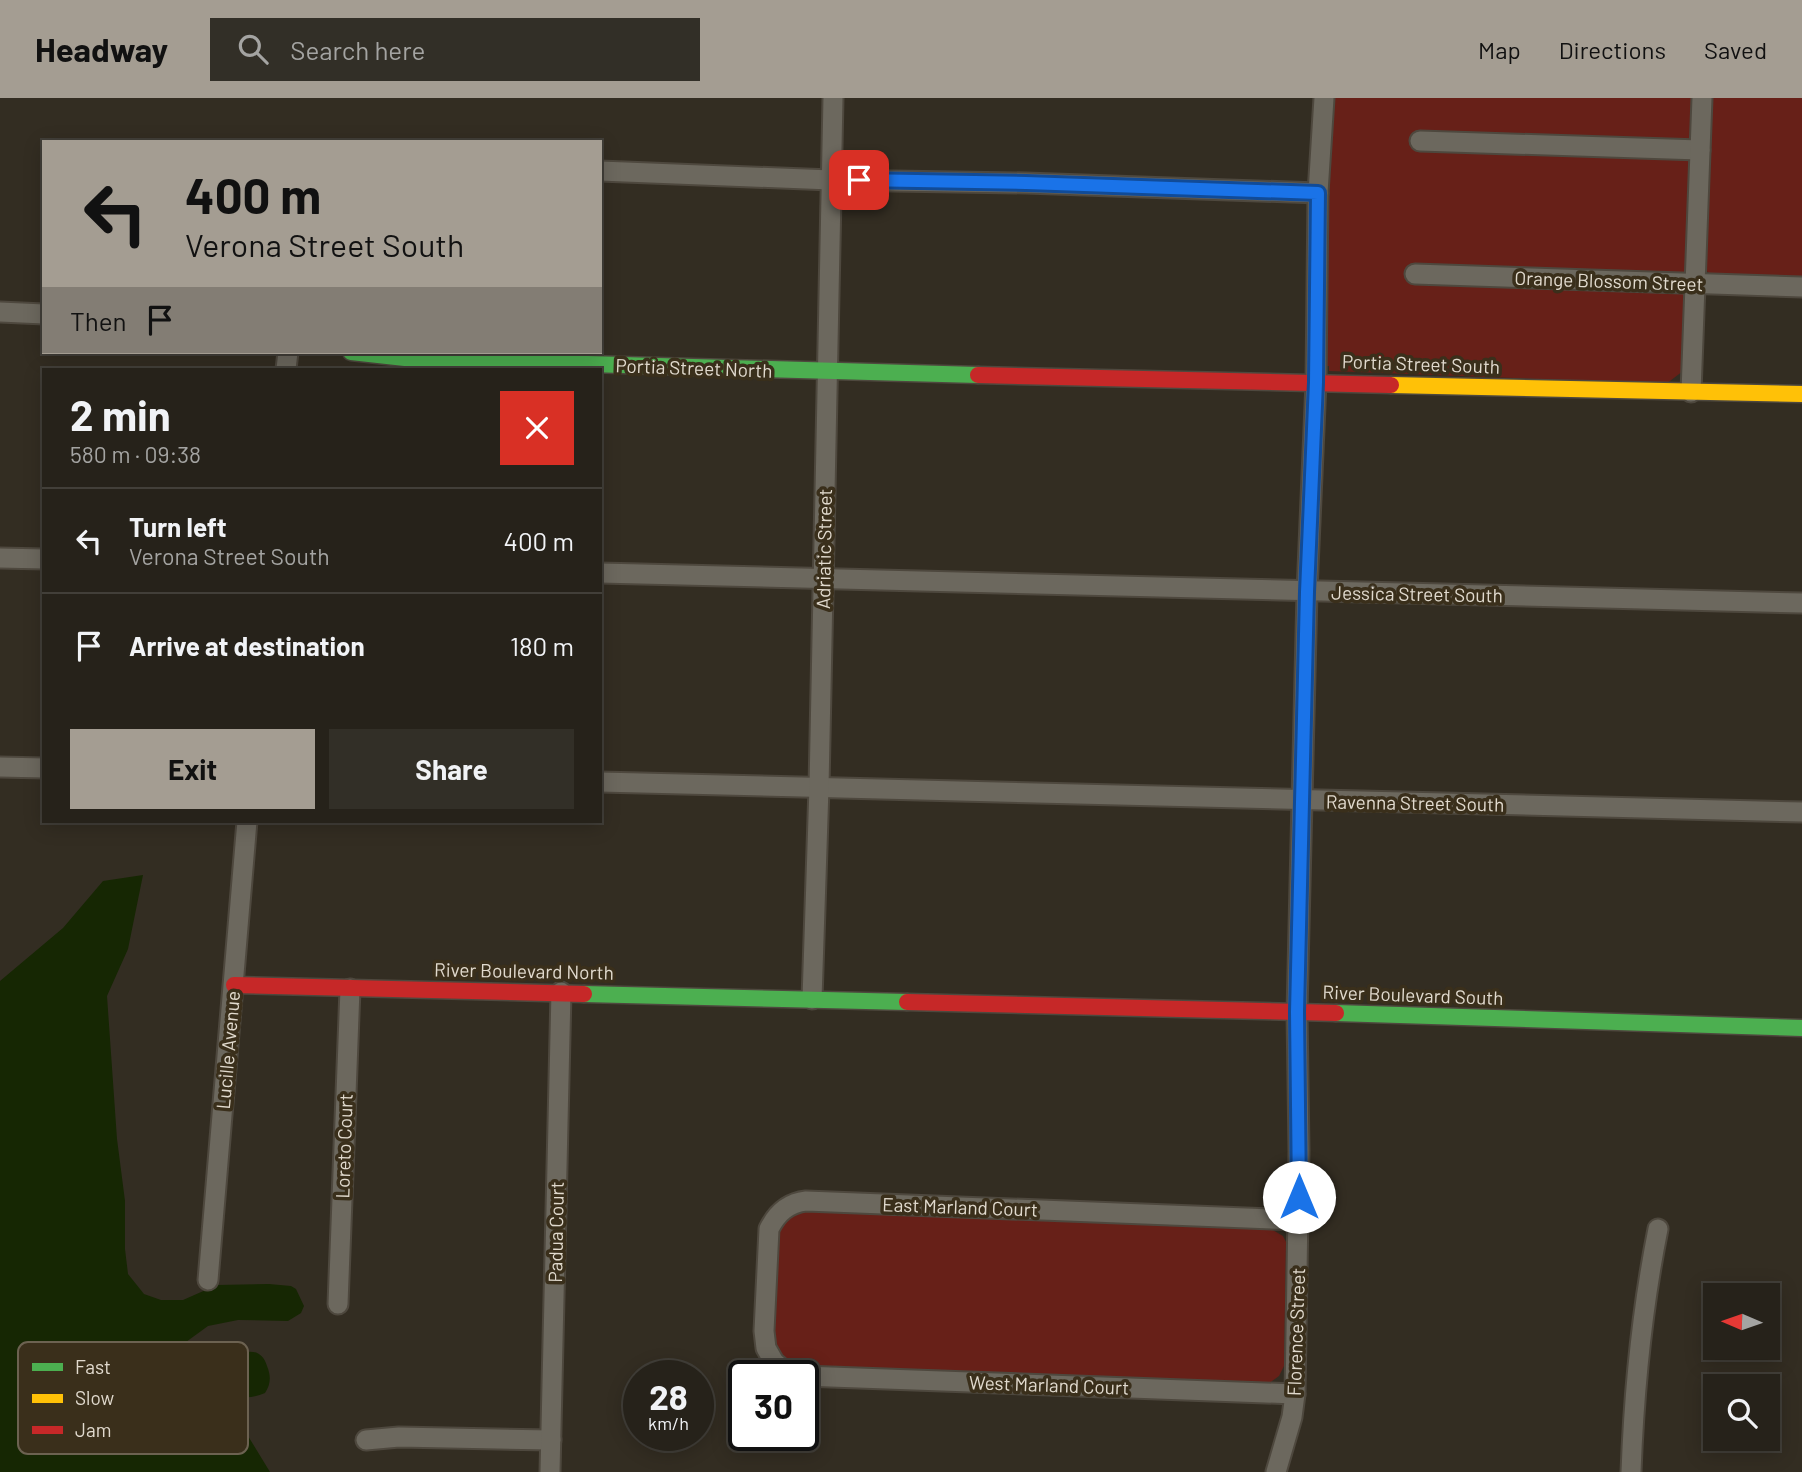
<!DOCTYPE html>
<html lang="en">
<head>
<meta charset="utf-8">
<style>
	body { margin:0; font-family:Barlow,sans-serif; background:#322f27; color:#f1f3f6; height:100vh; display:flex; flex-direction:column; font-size:26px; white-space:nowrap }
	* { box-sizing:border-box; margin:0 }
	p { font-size:23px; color:#a4a4a2 }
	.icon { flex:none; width:38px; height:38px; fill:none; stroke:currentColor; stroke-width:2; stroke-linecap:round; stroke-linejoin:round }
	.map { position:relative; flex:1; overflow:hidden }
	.drawer { position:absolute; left:42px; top:270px; width:560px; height:455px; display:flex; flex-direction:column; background:#26221a; border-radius:0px; box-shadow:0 4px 18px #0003,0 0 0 2px #423f39 }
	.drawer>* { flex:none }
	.top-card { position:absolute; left:42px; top:42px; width:560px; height:214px; border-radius:0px; box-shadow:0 4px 18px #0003,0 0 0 2px #423f39; background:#a49d92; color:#111; overflow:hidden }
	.needle { width:46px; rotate:272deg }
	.controls { position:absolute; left:1703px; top:1185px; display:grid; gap:14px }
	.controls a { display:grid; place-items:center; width:77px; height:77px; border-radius:0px; background:#26221a; box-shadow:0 4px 18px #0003,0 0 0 2px #423f39; font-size:35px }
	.speed { position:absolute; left:623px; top:1262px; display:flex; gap:14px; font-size:35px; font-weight:700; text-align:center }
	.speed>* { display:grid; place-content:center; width:91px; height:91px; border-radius:50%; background:#26221a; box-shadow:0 4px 18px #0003,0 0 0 2px #423f39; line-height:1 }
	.speed small { font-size:18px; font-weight:400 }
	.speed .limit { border:4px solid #111; border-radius:10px; background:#fff; color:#111 }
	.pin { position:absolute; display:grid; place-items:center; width:60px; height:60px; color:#fff; margin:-30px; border-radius:14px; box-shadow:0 4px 10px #0006 }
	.me { position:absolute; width:77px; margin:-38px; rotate:0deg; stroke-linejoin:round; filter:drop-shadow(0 0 5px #0008) }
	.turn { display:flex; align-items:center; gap:24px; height:147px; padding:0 28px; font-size:32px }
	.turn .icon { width:91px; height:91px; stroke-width:2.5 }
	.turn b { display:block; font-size:49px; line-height:60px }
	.then { display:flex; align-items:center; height:66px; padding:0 28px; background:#0003; gap:14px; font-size:26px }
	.round { display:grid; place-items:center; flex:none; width:74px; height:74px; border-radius:0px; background:#322f27 }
	.head { display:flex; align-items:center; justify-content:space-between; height:119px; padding:0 28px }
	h1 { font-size:42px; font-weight:700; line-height:52px }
	.cta { display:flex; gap:14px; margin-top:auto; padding:14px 28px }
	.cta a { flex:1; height:80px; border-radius:0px; background:#a49d92; color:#111; font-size:28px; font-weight:700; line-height:80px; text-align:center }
	.cta a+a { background:#322f27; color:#f1f3f6 }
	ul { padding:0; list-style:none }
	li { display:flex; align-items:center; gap:21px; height:105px; padding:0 28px; border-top:2px solid #423f39 }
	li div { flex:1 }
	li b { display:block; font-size:26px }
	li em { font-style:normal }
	header { display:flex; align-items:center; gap:42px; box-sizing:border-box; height:98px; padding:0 35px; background:#a49d92; color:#111 }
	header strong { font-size:33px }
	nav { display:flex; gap:38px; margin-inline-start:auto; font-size:24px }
	.search { width:490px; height:63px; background:#322f27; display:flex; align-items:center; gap:18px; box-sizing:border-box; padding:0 24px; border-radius:0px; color:#a4a4a2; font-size:26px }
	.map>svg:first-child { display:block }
	.green { fill:#672018 }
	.water { fill:#162703 }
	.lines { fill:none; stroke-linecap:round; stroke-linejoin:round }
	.street-casing { stroke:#4e483e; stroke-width:23 }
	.fast-casing { stroke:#4e483e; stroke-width:19 }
	.slow-casing { stroke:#4e483e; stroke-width:19 }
	.jam-casing { stroke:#4e483e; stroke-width:19 }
	.street { stroke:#6c685e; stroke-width:19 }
	.fast { stroke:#4caf50; stroke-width:16 }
	.slow { stroke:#ffc107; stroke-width:16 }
	.jam { stroke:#c62828; stroke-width:16 }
	.route-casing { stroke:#114b97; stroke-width:18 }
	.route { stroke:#1a73e8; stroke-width:12 }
	.labels { text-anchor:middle; stroke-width:7; stroke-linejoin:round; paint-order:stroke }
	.street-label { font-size:19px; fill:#e1dace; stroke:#3a2f1b }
	.key { fill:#3a2f1b; stroke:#6c6251; stroke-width:2 }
	.key-label { font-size:19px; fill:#e1dace }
</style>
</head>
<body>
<header>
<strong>Headway</strong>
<div class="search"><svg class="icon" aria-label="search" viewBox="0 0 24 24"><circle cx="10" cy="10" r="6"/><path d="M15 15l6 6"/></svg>Search here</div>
<nav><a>Map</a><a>Directions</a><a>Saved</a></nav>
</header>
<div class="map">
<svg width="1802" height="1374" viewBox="0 0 1802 1374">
	<rect width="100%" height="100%" fill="#332d22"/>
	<!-- green -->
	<g class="green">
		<path d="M 1332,0 L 1693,0 L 1683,273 L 1666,286 L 1329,273 L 1329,268 L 1325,268 L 1322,255 Z"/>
		<path d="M 1709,0 L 1802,0 L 1802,183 L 1715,179 L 1705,172 L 1704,168 Z"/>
		<path d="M 811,1113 L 1271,1131 L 1283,1138 L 1286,1144 L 1284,1268 L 1279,1278 L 1268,1286 L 797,1268 L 780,1258 L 773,1242 L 777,1137 C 784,1122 795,1115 811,1113 Z"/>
	</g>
	<!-- water -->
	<path class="water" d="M 143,777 L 128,851 L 107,898 L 117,1041 L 125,1103 L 125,1151 L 128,1176 L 144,1196 L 161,1202 L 183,1202 L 217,1187 L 269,1186 L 291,1188 L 296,1191 L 304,1208 L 301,1215 L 288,1223 L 238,1222 L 208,1228 L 186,1244 C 185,1261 186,1268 201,1278 C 217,1268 257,1235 267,1268 C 271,1278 271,1286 265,1295 C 258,1298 250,1300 242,1299 C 231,1297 225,1292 213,1294 L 211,1298 L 223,1315 L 246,1315 L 248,1322 L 248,1338 L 270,1374 L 0,1374 L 0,883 L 63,830 L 103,783 Z"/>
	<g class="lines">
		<defs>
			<g id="street">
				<path d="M 1420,43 L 1700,52"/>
				<path d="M 600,73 L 831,82 L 1026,85 L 1318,95"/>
				<path d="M 1415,176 L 1802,189"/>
				<path d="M 0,214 L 44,216"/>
				<path d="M 286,271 L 288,254"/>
				<path d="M 1691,294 L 1702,0"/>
				<path d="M 0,460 L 44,461"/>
				<path d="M 600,475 L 1802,505"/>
				<path d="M 0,669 L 44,670"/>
				<path d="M 600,684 L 1802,714"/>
				<path d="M 812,901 L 819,689 L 833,0"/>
				<path d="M 208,1182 L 247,723"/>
				<path d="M 338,1206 L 350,891"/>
				<path d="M 798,1278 L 782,1271 L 774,1264 L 766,1250 L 764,1233 L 769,1131 C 777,1115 788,1105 806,1103 L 1299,1122"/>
				<path d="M 803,1278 L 1295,1296"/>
				<path d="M 366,1342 L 399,1339 L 551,1342"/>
				<path d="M 550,1374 L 561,894"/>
				<path d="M 1276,1374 L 1292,1319 L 1295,1296 L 1299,1053 L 1297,914 L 1302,702 L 1307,494 L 1316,284 L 1318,95 L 1324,0"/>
				<path d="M 1631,1374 C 1634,1293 1642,1211 1658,1131"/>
			</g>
			<g id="fast">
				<path d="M 351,254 L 414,261 L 978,277"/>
				<path d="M 584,896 L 907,904"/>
				<path d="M 1336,915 L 1802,930"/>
			</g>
			<path id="slow" d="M 1391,287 L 1802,296"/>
			<g id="jam">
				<path d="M 978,277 L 1391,287"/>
				<path d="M 234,887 L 584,896"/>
				<path d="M 907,904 L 1336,915"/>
			</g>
		</defs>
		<!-- street casing -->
		<use href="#street" class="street-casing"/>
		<!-- fast casing -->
		<use href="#fast" class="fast-casing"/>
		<!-- slow casing -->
		<use href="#slow" class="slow-casing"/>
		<!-- jam casing -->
		<use href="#jam" class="jam-casing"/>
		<!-- street -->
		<use href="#street" class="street"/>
		<!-- fast -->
		<use href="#fast" class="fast"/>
		<!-- slow -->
		<use href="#slow" class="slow"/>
		<!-- jam -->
		<use href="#jam" class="jam"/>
	</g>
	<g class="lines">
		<defs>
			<path id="route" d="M 859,82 L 1026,85 L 1318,95 L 1316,284 L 1307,494 L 1297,914 L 1299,1099"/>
		</defs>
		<!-- route casing -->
		<use href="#route" class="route-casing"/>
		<!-- route -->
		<use href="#route" class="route"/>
	</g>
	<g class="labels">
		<!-- street labels -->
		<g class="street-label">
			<text transform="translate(1609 183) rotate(2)" y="7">Orange Blossom Street</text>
			<text transform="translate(1421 266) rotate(2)" y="7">Portia Street South</text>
			<text transform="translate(694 270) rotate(2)" y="7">Portia Street North</text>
			<text transform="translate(824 451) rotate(-89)" y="7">Adriatic Street</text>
			<text transform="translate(1417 496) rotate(1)" y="7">Jessica Street South</text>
			<text transform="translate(1415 705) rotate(1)" y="7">Ravenna Street South</text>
			<text transform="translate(524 873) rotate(1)" y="7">River Boulevard North</text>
			<text transform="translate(1413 897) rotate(2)" y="7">River Boulevard South</text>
			<text transform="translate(228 952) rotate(-85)" y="7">Lucille Avenue</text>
			<text transform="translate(344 1048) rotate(-88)" y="7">Loreto Court</text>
			<text transform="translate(960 1109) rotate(2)" y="7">East Marland Court</text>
			<text transform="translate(556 1134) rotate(-89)" y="7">Padua Court</text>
			<text transform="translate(1296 1234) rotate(-88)" y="7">Florence Street</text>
			<text transform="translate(1049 1287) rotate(2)" y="7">West Marland Court</text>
		</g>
	</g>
	<!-- legend -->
	<rect x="18" y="1244" width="230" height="112" rx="10" class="key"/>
	<rect x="32" y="1265" width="31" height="8" fill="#4caf50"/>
	<rect x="32" y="1296" width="31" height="9" fill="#ffc107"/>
	<rect x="32" y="1328" width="31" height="8" fill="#c62828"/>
	<g class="key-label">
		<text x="75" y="1276">Fast</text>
		<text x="75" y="1307">Slow</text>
		<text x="75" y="1339">Jam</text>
	</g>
</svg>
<div class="controls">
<a><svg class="needle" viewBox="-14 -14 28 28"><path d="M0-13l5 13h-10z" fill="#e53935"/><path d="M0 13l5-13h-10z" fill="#a4a4a2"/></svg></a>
<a><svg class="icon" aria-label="search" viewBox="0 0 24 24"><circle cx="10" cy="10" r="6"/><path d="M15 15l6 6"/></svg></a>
</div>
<div class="speed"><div>28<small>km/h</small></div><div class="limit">30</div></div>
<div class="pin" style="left:859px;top:82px;background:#d93025"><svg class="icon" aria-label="arrive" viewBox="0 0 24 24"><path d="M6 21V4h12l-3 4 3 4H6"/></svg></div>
<svg class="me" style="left:1299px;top:1099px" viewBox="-20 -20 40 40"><circle r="19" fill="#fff"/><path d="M0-13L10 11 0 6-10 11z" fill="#1a73e8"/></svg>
<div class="top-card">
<div class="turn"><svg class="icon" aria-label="left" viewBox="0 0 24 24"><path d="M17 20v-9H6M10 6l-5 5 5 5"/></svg><div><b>400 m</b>Verona Street South</div></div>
<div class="then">Then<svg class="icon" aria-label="arrive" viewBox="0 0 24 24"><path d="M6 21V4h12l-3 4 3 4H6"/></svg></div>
</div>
<section class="drawer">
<div class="head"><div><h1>2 min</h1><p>580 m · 09:38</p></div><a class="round" style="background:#d93025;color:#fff"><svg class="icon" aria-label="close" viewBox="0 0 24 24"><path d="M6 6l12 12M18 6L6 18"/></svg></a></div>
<ul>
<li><svg class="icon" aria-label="left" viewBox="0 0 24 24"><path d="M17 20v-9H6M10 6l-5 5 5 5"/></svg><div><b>Turn left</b><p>Verona Street South</p></div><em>400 m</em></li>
<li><svg class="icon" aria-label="arrive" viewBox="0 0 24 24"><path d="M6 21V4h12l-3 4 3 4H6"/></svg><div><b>Arrive at destination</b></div><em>180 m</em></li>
</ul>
<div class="cta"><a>Exit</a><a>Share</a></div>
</section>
</div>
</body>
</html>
